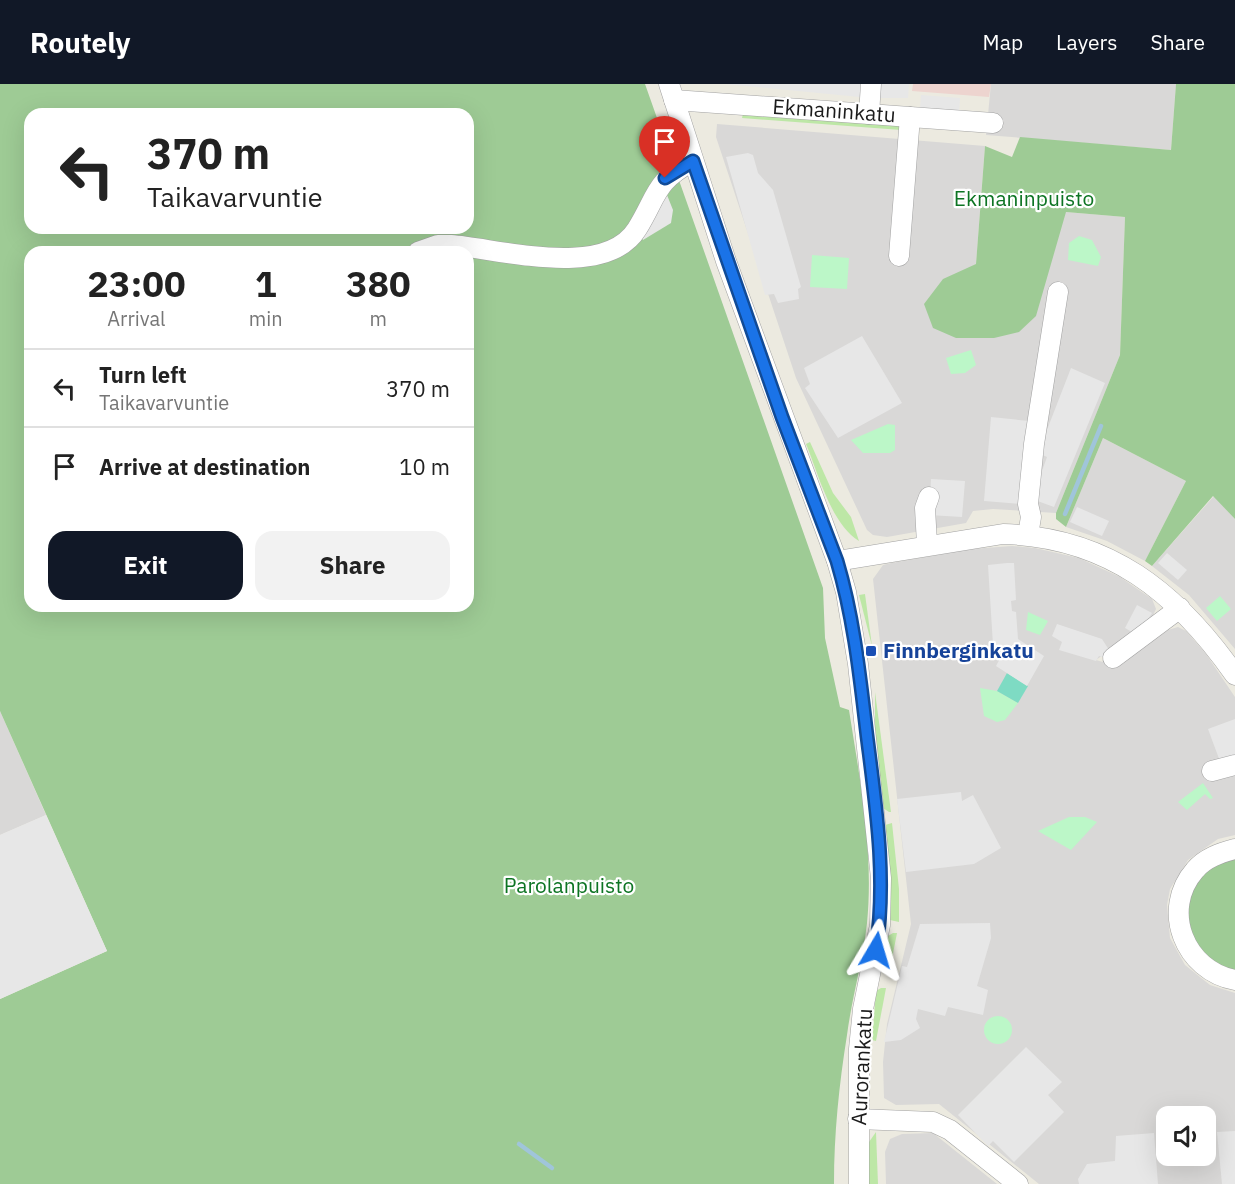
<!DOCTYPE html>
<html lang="en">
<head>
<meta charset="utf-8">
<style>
	body { margin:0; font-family:"IBM Plex Sans",sans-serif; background:#f2f2f2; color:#222; height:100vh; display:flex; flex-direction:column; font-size:22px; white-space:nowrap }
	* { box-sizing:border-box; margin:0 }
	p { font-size:20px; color:#767676 }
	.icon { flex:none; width:33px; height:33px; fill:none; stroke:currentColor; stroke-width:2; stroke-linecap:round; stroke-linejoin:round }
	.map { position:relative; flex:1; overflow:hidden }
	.details { position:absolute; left:24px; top:162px; width:450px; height:366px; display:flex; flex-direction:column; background:#fff; border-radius:18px; box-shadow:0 6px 24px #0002 }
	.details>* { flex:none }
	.top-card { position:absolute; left:24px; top:24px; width:450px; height:126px; border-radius:18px; box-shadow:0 6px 24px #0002; background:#fff; color:#222; overflow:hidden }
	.buttons { position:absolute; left:1156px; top:1022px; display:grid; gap:12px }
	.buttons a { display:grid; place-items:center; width:60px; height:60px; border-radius:12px; background:#fff; box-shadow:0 6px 24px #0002; font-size:30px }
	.pin { position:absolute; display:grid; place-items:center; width:51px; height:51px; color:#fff; margin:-62px -26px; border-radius:50% 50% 50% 0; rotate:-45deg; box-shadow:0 0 6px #0007 }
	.pin .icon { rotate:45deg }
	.me { position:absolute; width:66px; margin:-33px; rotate:7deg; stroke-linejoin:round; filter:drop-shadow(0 0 4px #0008) }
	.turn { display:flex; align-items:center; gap:21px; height:126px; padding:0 24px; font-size:27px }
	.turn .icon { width:78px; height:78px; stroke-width:2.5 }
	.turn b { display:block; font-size:42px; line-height:51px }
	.eta { display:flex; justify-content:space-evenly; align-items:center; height:102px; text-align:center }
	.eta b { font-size:36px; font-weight:700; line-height:42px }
	.action { display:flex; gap:12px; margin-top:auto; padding:12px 24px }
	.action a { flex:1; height:69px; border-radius:18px; background:#111827; color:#fff; font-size:24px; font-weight:700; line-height:69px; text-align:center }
	.action a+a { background:#f2f2f2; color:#222 }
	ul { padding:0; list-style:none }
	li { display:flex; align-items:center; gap:18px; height:78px; padding:0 24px; border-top:2px solid #e0e0e0 }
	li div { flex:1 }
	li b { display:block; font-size:22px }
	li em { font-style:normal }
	header { display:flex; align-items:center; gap:36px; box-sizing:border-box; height:84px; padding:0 30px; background:#111827; color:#fff }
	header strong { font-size:28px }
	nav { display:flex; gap:33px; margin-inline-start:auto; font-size:21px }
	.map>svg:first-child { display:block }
	.residential { fill:#d9d8d7; fill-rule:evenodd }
	.commercial { fill:#edd4cf }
	.grass { fill:#bde7a6 }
	.forest { fill:#9ecb95; fill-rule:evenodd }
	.park { fill:#bcf7c8 }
	.pitch { fill:#7edbc3 }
	.parking { fill:#e7e7e7 }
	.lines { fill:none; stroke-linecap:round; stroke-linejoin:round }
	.stream { stroke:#a0c5da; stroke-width:4.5 }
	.minor-casing { stroke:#a2a2a2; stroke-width:21 }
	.minor { stroke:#fff; stroke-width:20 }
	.route-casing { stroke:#114b97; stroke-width:15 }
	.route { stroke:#1a73e8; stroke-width:10 }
	.transit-dot { fill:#1a4fb4; stroke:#fff; stroke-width:2 }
	.labels { text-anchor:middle; stroke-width:4.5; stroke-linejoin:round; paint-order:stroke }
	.street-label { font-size:21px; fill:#1b1b1b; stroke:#fff }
	.park-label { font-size:21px; fill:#0d7423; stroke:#fff }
	.transit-label { font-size:21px; font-weight:bold; fill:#164399; stroke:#fff; text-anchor:start }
</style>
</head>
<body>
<header>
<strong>Routely</strong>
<nav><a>Map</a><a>Layers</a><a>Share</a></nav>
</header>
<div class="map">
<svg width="1235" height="1100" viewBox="0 0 1235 1100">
	<rect width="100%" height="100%" fill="#eceae0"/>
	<!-- residential -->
	<g class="residential">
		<path d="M 991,0 L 1176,0 L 1171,66 L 986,51 Z"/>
		<path d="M 717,40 L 985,62 L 976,180 L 1066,128 L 1125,133 L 1120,271 L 1056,429 L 993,425 L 973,427 L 966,439 L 887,453 L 873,451 L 867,446 L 796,294 L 716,53 Z"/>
		<path d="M 1103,354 L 1186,397 L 1145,477 L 1107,457 L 1066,443 Z"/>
		<path d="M 1214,412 L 1235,435 L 1235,565 L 1189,511 L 1152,482 Z"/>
		<path d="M 1012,462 L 1035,464 L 1079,474 L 1120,493 L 1152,515 L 1156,525 L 1151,536 L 1096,576 L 1117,582 L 1168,546 L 1178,543 L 1186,547 L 1206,570 L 1235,613 L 1235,751 L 1218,755 L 1188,776 L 1170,805 L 1167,821 L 1170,854 L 1185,881 L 1210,901 L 1235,909 L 1235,1100 L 1039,1100 L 939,1020 L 896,1021 L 884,1014 L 883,978 L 887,940 L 911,840 L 873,495 L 883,481 L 891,479 L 971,465 ZM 1167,1032 L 1206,1032 L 1206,1071 L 1167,1071 Z"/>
		<path d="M 0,627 L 46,731 L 0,751 Z"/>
		<path d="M 933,1049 L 997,1100 L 886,1100 L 885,1068 L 890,1055 L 902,1050 Z"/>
	</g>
	<!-- commercial -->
	<path class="commercial" d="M 913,0 L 991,0 L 989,13 L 912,7 Z"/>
	<!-- grass -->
	<g class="grass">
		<path d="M 743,30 L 899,42 L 901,46 L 742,34 Z"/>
		<path d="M 810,358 L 833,409 L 851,433 L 859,457 C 831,440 818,389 806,360 Z"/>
		<path d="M 865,510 L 872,562 L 859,511 Z"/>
		<path d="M 875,608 L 891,728 L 889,728 L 883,724 L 875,649 Z"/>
		<path d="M 892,739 L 899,805 L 899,838 L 890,836 L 890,785 L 885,741 Z"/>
		<path d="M 893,849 L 897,849 L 889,890 L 882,883 L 888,852 Z"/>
		<path d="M 881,904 L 886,904 L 876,957 L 872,956 L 876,907 Z"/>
		<path d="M 876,1048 L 878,1100 L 869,1100 L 869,1058 Z"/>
	</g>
	<!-- forest -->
	<g class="forest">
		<path d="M 0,0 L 645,0 L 823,504 L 825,554 L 840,623 L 849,626 C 860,696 874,768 867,839 C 863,876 852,913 847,951 C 839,1001 834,1050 834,1100 L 0,1100 L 0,915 L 107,867 L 0,627 ZM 30,30 L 468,30 L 468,144 L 30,144 ZM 30,168 L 468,168 L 468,522 L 30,522 Z"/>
		<path d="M 1176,0 L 1235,0 L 1235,435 L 1213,412 L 1152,482 L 1145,477 L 1186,397 L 1103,354 L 1066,443 L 1056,435 L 1056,429 L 1120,271 L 1125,133 L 1066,128 L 1036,232 L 1019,248 L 994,254 L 956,254 L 933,244 L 924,220 L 943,195 L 976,180 L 985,62 L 1012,73 L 1020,53 L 1171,66 Z"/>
		<path d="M 1235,770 L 1235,890 L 1203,875 L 1184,833 L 1196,794 Z"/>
	</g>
	<!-- park -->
	<g class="park">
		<path d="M 1079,152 L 1092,156 L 1101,173 L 1098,182 L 1068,176 L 1069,159 Z"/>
		<path d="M 812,171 L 849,174 L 847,205 L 810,203 Z"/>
		<path d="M 971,266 L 976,281 L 965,289 L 951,290 L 946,274 Z"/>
		<path d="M 888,340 L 895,341 L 895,366 L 890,369 L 863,369 L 851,356 Z"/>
		<path d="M 1220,512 L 1231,525 L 1217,537 L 1206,524 Z"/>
		<path d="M 1028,528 L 1048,537 L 1040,551 L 1026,546 Z"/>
		<path d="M 980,604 L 997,607 L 1018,619 L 1005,636 L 997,638 L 984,632 Z"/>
		<path d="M 1203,699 L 1213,714 L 1210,715 L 1205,710 L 1187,726 L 1178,718 Z"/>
		<path d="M 1069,733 L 1085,733 L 1097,738 L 1071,766 L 1038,747 Z"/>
		<circle cx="998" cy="946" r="14"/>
	</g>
	<!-- pitch -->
	<path class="pitch" d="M 1007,589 L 1028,602 L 1018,619 L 997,607 Z"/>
	<!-- parking -->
	<g class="parking">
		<path d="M 725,0 L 909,0 L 908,14 L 870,14 Z"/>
		<path d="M 921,11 L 960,14 L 959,29 L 920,26 Z"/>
		<path d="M 748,69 L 753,71 L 758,89 L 773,106 L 801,203 L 798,205 L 799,215 L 778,219 L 774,210 L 765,211 L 726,73 Z"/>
		<path d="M 665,106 L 673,126 L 671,139 L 643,156 L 639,149 Z"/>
		<path d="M 862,252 L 902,319 L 838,354 L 805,304 L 810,300 L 804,284 Z"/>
		<path d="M 1071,284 L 1105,299 L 1054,423 L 1032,415 L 1047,373 L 1038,369 Z"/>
		<path d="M 991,333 L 1029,337 L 1021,420 L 984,417 Z"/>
		<path d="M 931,395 L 965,397 L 962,433 L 929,431 Z"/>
		<path d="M 1077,423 L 1109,437 L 1102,452 L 1070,438 Z"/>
		<path d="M 1167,469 L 1187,486 L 1178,496 L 1158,479 Z"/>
		<path d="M 1007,479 L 1014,479 L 1016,516 L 1011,517 L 1012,527 L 1016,528 L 1018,555 L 1044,572 L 1027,602 L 996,582 L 1004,567 L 1004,561 L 993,561 L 988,481 Z"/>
		<path d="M 1137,521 L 1152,529 L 1144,542 L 1132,548 L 1125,544 Z"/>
		<path d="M 1057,540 L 1102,555 L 1111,569 L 1106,574 L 1099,572 L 1096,577 L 1059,566 L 1062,558 L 1052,552 Z"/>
		<path d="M 1235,635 L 1235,675 L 1221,680 L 1208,645 Z"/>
		<path d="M 961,708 L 962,717 L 973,711 L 1001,764 L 974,780 L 906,788 L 897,715 Z"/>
		<path d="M 46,731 L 107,867 L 0,915 L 0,751 Z"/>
		<path d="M 990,839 L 991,854 L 977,902 L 988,906 L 983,931 L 948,923 L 945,932 L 918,925 L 916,935 L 920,944 L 901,956 L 884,958 L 902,882 L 907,883 L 920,840 Z"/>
		<path d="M 1026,963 L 1062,998 L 1048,1011 L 1064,1028 L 1014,1078 L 993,1057 L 988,1062 L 958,1031 Z"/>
		<path d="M 1235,1047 L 1235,1100 L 1222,1100 L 1217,1048 Z"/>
		<path d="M 1154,1049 L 1158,1100 L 1079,1100 L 1078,1095 L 1087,1080 L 1115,1077 L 1116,1052 Z"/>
	</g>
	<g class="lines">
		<!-- stream -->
		<g class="stream">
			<path d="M 1065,430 L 1101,342"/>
			<path d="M 519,1060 L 552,1084"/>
		</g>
		<defs>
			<g id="minor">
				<path d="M 669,0 L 726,177 L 837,477 L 846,508 L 858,580 L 881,794 L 880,841 L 863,925 L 859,965 L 859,1100"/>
				<path d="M 674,16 L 993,39"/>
				<path d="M 869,30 L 871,0"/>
				<path d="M 418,168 L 438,161 L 451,161 C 501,165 605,196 637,145 C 658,111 654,98 693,77"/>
				<path d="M 899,172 L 910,33"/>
				<path d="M 1028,451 L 1031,433 L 1028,420 L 1034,360 L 1058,208"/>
				<path d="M 927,460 L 925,424 L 929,413"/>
				<path d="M 837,477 L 1003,450 C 1108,453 1177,508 1235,591"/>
				<path d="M 1113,574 L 1180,524"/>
				<path d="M 1212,687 L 1235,681"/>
				<path d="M 1235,765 C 1220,769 1205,774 1195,786 C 1160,826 1185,887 1235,896"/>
				<path d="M 858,1035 L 933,1038 L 950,1046 L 1018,1100"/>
			</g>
		</defs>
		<!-- minor casing -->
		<use href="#minor" class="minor-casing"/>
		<!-- minor -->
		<use href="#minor" class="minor"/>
	</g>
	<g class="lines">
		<defs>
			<path id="route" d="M 665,94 L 693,77 L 782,333 L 837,477 C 854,534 860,593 867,652 C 876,723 887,794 876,866"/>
		</defs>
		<!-- route casing -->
		<use href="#route" class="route-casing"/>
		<!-- route -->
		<use href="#route" class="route"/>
	</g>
	<!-- markers -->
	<rect class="transit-dot" x="865" y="561" width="12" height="12" rx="3"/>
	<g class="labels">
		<!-- street labels -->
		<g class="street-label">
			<text transform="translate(834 27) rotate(4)" y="7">Ekmaninkatu</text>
			<text transform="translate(862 983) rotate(-87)" y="7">Aurorankatu</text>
		</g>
		<!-- park labels -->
		<g class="park-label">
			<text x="1024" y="122">Ekmaninpuisto</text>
			<text x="569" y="809">Parolanpuisto</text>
		</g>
		<!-- transit labels -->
		<g class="transit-label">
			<text x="883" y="574">Finnberginkatu</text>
		</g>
	</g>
</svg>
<div class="buttons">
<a><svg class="icon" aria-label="sound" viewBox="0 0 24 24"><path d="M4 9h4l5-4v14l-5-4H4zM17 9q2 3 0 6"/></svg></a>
</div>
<div class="pin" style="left:665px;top:94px;background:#d93025"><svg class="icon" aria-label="arrive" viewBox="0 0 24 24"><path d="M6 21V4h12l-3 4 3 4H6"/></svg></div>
<svg class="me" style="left:876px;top:866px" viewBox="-20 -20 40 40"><path d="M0-17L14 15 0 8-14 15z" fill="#1a73e8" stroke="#fff" stroke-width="4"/></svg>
<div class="top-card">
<div class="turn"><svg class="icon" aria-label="left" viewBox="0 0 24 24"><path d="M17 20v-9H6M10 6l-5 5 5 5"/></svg><div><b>370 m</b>Taikavarvuntie</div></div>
</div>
<section class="details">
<div class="eta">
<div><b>23:00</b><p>Arrival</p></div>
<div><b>1</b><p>min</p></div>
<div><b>380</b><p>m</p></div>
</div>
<ul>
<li><svg class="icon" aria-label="left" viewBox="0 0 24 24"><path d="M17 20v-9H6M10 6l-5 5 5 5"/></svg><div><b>Turn left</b><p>Taikavarvuntie</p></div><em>370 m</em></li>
<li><svg class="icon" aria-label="arrive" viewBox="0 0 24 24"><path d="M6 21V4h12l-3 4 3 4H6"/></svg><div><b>Arrive at destination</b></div><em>10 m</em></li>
</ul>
<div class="action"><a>Exit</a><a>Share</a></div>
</section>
</div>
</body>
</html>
